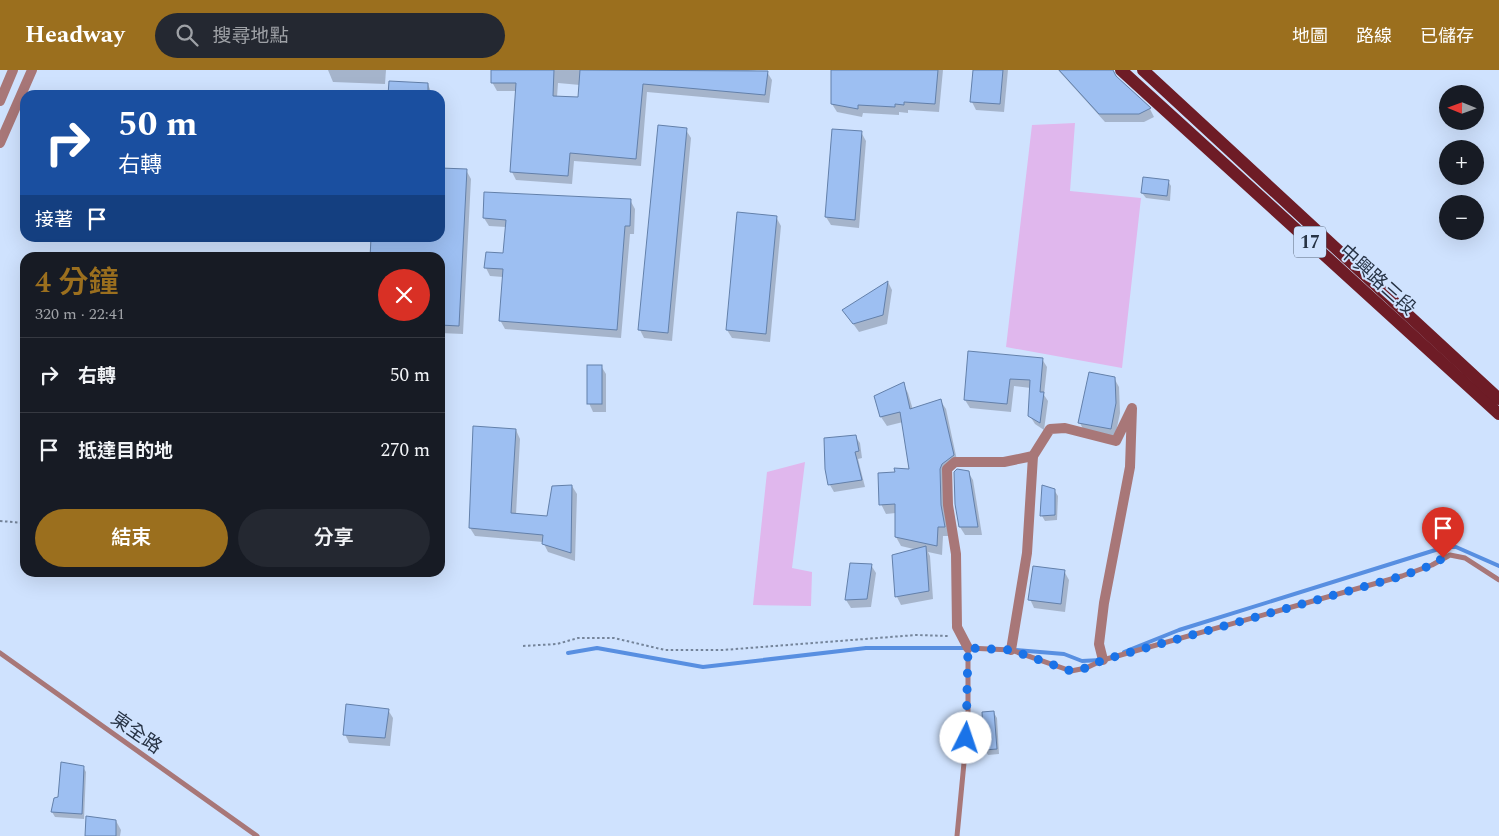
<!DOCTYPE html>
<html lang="zh-TW">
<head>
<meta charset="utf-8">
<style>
	body { margin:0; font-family:Spectral,"Noto Sans TC",serif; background:#242831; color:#f1f3f6; height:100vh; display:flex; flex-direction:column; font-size:19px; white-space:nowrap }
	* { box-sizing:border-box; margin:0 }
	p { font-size:16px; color:#9ea1a6 }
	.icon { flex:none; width:28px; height:28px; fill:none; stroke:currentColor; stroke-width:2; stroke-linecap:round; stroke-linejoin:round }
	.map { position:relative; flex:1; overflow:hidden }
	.sheet { position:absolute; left:20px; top:182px; width:425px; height:325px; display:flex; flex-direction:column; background:#171b24; border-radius:15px; box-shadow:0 5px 20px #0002 }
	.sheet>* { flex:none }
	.hud { position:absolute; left:20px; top:20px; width:425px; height:152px; border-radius:15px; box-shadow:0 5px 20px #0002; background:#1a4fa0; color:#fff; overflow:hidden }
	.needle { width:32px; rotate:271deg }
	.controls { position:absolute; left:1439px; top:15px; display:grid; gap:10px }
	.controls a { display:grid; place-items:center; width:45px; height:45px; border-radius:50%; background:#171b24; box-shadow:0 5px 20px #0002; font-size:25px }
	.pin { position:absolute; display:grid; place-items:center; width:42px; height:42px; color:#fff; margin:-51px -21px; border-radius:50% 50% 50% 0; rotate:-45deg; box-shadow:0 0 5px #0007 }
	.pin .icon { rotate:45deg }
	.me { position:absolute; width:55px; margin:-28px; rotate:4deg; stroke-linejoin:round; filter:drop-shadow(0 0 4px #0008) }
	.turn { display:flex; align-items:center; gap:18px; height:105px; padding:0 15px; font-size:22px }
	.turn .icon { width:65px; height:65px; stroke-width:2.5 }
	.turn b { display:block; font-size:35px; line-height:42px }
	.then { display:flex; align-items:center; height:48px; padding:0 15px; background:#0003; gap:10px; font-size:19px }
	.round { display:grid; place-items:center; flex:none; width:52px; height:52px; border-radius:26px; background:#242831 }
	.head { display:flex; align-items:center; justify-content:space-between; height:85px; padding:0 15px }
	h1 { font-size:30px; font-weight:600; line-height:38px; color:#9b6f1e }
	.cta { display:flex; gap:10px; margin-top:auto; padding:10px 15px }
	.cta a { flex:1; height:58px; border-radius:30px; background:#9b6f1e; color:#fff; font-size:20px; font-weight:600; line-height:58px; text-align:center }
	.cta a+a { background:#242831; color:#f1f3f6 }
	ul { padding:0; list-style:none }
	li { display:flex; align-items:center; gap:15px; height:75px; padding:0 15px; border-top:1px solid #363941 }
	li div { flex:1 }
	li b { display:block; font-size:19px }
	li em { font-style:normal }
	header { display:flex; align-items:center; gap:30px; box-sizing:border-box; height:70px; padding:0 25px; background:#9b6f1e; color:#fff }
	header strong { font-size:24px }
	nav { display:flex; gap:28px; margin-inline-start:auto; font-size:18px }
	.search { width:350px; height:45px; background:#242831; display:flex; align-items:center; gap:12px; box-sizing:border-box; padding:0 18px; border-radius:28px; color:#9ea1a6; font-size:19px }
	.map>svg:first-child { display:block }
	.green { fill:#e0b7ed }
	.shadow { fill:#0003; fill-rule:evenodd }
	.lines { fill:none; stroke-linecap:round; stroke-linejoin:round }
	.stream { stroke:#588fe1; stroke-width:4 }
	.building { fill:#9dbff2; stroke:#6380aa }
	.path { stroke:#74849a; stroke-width:2; stroke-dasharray:2.5 2.5; stroke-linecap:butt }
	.service { stroke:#a87778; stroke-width:5 }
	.minor { stroke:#a87778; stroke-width:10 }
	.tertiary { stroke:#a87778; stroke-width:10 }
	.primary { stroke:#6e1c26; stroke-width:12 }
	.route { stroke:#1a73e8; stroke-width:9; stroke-dasharray:0 16.2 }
	.labels { text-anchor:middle; stroke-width:4; stroke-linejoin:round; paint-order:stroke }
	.shield { fill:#cfe2fe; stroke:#59687c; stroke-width:1 }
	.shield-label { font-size:18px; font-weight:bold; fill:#273345 }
	.street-label { font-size:19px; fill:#273345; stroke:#cfe2fe }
</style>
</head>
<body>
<header>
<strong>Headway</strong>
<div class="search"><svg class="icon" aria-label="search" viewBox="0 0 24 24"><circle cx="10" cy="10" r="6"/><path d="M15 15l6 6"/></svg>搜尋地點</div>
<nav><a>地圖</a><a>路線</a><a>已儲存</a></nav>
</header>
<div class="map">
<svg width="1499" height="766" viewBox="0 0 1499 766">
	<rect width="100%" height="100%" fill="#cfe2fe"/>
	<!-- green -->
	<g class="green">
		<path d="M 1075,53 L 1070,121 L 1141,128 L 1122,298 L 1006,277 L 1032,55 Z"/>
		<path d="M 805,392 L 792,498 L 812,502 L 811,536 L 753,535 L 767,402 Z"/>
	</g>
	<!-- shadow -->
	<g class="shadow">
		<path d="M 328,0 L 386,0 L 385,14 L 333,12 Z"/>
		<path d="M 492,0 L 748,0 L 767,2 L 772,10 L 769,33 L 647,22 L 641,96 L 574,91 L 572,114 L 516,110 L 512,102 L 516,21 L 497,21 L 492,12 ZM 558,13 L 580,15 L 579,29 L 557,27 Z"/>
		<path d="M 833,0 L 943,0 L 939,42 L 908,40 L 908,43 L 899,42 L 899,45 L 863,43 L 862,47 L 837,42 L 832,34 Z"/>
		<path d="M 974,0 L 1008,0 L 1004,42 L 976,40 L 972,32 Z"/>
		<path d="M 1058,0 L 1113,0 L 1117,8 L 1150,39 L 1154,47 L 1144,52 L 1105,52 Z"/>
		<path d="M 428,14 L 432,25 L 389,25 Z"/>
		<path d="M 686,60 L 691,68 L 672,271 L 644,268 L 640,260 Z"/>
		<path d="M 861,62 L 866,71 L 859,158 L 831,155 L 826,147 Z"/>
		<path d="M 440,99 L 466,100 L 471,109 L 463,264 L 440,263 L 440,188 L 372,188 L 373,168 L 440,168 Z"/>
		<path d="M 1168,111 L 1171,116 L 1170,131 L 1146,128 L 1142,123 Z"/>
		<path d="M 630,130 L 635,139 L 634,164 L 630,164 L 621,268 L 505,259 L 500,250 L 503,207 L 490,206 L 486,198 L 504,185 L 506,157 L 489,156 L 484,148 Z"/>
		<path d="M 776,147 L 781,156 L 770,272 L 732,268 L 727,260 Z"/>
		<path d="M 888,212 L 892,220 L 887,254 L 859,262 L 849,248 Z"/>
		<path d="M 1042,289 L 1047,297 L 1044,325 L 1048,331 L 1044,360 L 1035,354 L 1030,346 L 1031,318 L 1014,316 L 1011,342 L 970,338 L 965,330 Z"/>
		<path d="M 601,296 L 606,304 L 606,342 L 593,342 L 589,333 Z"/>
		<path d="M 1114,308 L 1119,317 L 1120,343 L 1115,367 L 1084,361 L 1080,353 Z"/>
		<path d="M 903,314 L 908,323 L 913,340 L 940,330 L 946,339 L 958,395 L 945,406 L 949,466 L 943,466 L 942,485 L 928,482 L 930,486 L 933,529 L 901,535 L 897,527 L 893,486 L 918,480 L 901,476 L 896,467 L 896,443 L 886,444 L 881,434 L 910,400 L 903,352 L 887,356 L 881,347 Z"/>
		<path d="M 516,360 L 520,369 L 516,445 L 548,448 L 572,416 L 577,424 L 575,491 L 548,482 L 543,472 L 475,466 L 470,458 Z"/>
		<path d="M 855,366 L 860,373 L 862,388 L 858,389 L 865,417 L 834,422 L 830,415 Z"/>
		<path d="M 968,402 L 973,410 L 982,465 L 965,465 L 960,457 Z"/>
		<path d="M 1054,420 L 1058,426 L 1057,450 L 1045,451 L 1042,446 Z"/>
		<path d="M 851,494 L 871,495 L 876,503 L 871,537 L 851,538 L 846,530 Z"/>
		<path d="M 1064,501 L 1069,510 L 1065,542 L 1034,538 L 1030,529 Z"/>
		<path d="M 388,640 L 393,648 L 390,676 L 349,673 L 345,664 Z"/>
		<path d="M 994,643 L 997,648 L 999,684 L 988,685 L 985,680 Z"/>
		<path d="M 83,697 L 86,702 L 84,749 L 55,747 L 52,742 L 55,729 L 59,728 Z"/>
		<path d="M 116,751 L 121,760 L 120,766 L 86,766 Z"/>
	</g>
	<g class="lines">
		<!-- stream -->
		<g class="stream">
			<path d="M 1015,580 L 1064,584 L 1082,591 L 1101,590"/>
			<path d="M 1124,582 L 1179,560 L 1445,477 L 1456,477 L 1499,496"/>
			<path d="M 568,583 L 597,578 L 703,597 L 866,578 L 965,578"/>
		</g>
	</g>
	<!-- building -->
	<g class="building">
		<path d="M 491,0 L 554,0 L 553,26 L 578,27 L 580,0 L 768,1 L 765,25 L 643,14 L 636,89 L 570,83 L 568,106 L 510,102 L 516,13 L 491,13 Z"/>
		<path d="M 831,0 L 938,0 L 935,34 L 904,32 L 904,35 L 895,34 L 895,37 L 858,35 L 858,39 L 831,34 Z"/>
		<path d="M 973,0 L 1003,0 L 1000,34 L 970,32 Z"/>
		<path d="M 1059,0 L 1113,0 L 1116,6 L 1151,38 L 1139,44 L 1099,44 Z"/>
		<path d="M 389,11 L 428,13 L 428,25 L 388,25 Z"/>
		<path d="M 658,55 L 687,58 L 668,263 L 638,260 Z"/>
		<path d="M 832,59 L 862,61 L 855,150 L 825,147 Z"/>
		<path d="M 440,98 L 467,99 L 459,256 L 440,255 L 440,188 L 370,188 L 371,168 L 440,168 Z"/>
		<path d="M 1143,107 L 1169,110 L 1167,126 L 1141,123 Z"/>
		<path d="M 484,122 L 631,129 L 630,156 L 625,156 L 617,260 L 499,251 L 503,199 L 484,198 L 486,182 L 503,183 L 506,150 L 483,148 Z"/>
		<path d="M 737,142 L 777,146 L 766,264 L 726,260 Z"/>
		<path d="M 888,211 L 883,245 L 853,254 L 842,240 Z"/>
		<path d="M 968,281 L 1043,288 L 1040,322 L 1044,322 L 1040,353 L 1028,346 L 1030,310 L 1010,309 L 1007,334 L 964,330 Z"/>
		<rect x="587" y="295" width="15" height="39"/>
		<path d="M 1089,302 L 1115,307 L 1116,333 L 1111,359 L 1078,353 Z"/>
		<path d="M 904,312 L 910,339 L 941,329 L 954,385 L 942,394 L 940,399 L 941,435 L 945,457 L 938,457 L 937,476 L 895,467 L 895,434 L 879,435 L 878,403 L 895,402 L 894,398 L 909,399 L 900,342 L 880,347 L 874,326 Z"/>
		<path d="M 473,356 L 516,359 L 511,443 L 547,446 L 552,416 L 572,415 L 571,483 L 542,474 L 543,465 L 469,458 Z"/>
		<path d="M 856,365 L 859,381 L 855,382 L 862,410 L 828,415 L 825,399 L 824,368 Z"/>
		<path d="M 957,399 L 969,401 L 978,457 L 959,457 L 955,434 L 954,402 Z"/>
		<path d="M 1042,415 L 1055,419 L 1055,445 L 1040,446 Z"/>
		<path d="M 926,476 L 929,521 L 895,527 L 892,485 Z"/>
		<path d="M 850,493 L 872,494 L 867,529 L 845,530 Z"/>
		<path d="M 1033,496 L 1065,500 L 1061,534 L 1028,530 Z"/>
		<path d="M 346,634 L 389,639 L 385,668 L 343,665 Z"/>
		<path d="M 994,641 L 997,679 L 984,680 L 982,642 Z"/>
		<path d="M 61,692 L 84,696 L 82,744 L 51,742 L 54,728 L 58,727 Z"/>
		<path d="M 86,746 L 116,750 L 116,766 L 85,766 Z"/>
	</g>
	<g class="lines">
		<!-- path -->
		<g class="path">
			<path d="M 0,451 L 25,453"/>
			<path d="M 523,576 L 557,574 L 578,568 L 614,568 L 665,580 L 723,580 L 916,565 L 949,566"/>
		</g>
		<!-- service -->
		<g class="service">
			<path d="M 0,583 L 257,766"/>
			<path d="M 957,766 L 968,651 L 968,578 L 1011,580 L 1071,601 L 1086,598 L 1103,590 L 1402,506 L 1432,495 L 1450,485 L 1465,488 L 1499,510"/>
		</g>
		<!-- minor -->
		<g class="minor">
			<path d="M 968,578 L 957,557 L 956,484 L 948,435 L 947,399 L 955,392 L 1004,392 L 1033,386 L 1050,359 L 1065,358 L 1116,371 L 1132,338 L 1130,397 L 1104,533 L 1099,574 L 1103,590"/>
			<path d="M 1011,580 L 1027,483 L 1033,386"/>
		</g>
		<!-- tertiary -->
		<g class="tertiary">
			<path d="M 0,31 L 13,0"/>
			<path d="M 0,73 L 32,0"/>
		</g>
		<!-- primary -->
		<g class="primary">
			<path d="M 1121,0 L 1499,344"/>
			<path d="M 1143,0 L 1499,329"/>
		</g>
	</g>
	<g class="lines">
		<!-- route -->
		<path class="route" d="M 966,668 L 968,578 L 1011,580 L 1071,601 L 1086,598 L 1103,590 L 1402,506 L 1432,495 L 1443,488"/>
	</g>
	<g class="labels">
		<!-- shield labels -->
		<rect class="shield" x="1294" y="156.5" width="32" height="31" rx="4"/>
		<g class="shield-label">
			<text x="1310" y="178">17</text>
		</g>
		<!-- street labels -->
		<g class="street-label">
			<text transform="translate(1378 209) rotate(42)" y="7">中興路三段</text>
			<text transform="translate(137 662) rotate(35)" y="7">東全路</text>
		</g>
	</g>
</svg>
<div class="controls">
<a><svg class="needle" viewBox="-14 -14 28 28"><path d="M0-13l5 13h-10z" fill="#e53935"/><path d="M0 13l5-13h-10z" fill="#9ea1a6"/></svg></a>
<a>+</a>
<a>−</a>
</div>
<div class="pin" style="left:1443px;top:488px;background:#d93025"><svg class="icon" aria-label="arrive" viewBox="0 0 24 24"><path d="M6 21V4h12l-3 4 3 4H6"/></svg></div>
<svg class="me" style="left:966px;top:668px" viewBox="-20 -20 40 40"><circle r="19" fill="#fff"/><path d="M0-13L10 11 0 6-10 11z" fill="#1a73e8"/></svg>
<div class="hud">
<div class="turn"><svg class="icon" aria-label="right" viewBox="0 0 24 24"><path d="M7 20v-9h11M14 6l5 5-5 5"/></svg><div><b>50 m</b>右轉</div></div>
<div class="then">接著<svg class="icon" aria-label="arrive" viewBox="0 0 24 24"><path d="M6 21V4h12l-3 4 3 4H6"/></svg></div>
</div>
<section class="sheet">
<div class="head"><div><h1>4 分鐘</h1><p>320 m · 22:41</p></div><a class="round" style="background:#d93025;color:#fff"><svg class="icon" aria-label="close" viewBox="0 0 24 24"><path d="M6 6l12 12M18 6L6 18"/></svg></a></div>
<ul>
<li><svg class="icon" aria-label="right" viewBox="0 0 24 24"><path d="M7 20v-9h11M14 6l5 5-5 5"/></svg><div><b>右轉</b></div><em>50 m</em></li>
<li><svg class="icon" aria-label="arrive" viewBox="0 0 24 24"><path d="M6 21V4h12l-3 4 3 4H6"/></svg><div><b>抵達目的地</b></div><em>270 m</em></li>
</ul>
<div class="cta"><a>結束</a><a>分享</a></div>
</section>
</div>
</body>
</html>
